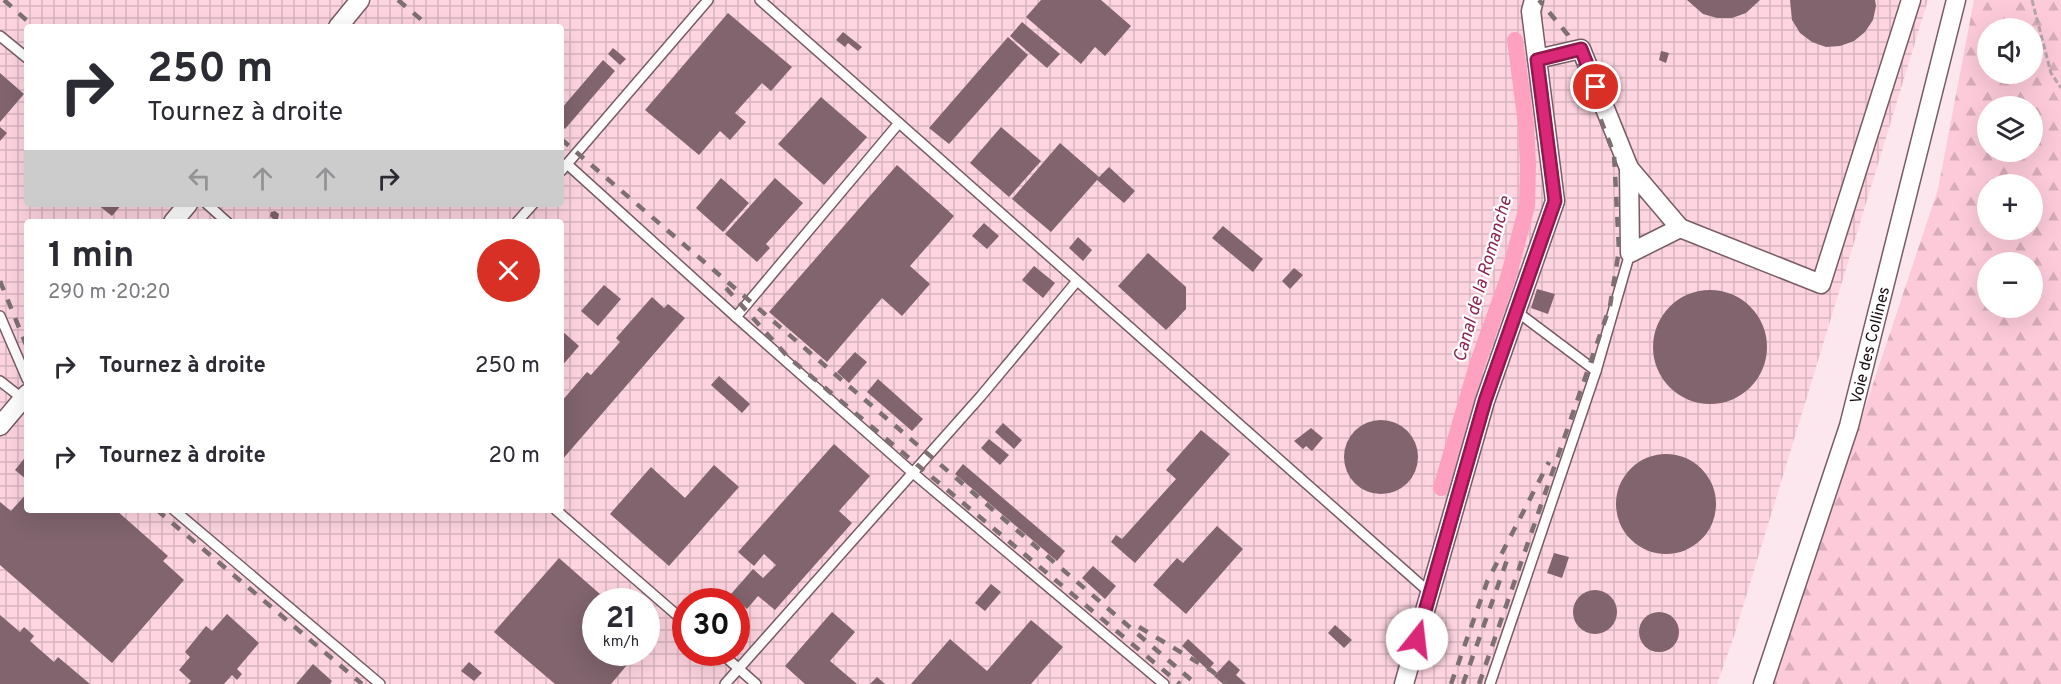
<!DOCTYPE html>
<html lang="fr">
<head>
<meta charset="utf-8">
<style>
	body { margin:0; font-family:Overpass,sans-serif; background:#f7f7f7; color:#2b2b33; height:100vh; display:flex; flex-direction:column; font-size:22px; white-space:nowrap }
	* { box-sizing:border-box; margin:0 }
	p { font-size:20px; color:#7c7c81 }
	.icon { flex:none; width:33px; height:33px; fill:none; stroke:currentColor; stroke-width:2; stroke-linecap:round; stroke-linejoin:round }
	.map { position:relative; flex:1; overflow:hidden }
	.panel { position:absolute; left:24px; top:219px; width:540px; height:294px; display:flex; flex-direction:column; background:#fff; border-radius:6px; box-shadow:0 6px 24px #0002 }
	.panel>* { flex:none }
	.hud { position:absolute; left:24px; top:24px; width:540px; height:183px; border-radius:6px; box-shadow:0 6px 24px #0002; background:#fff; color:#2b2b33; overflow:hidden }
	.fabs { position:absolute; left:1977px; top:18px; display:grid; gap:12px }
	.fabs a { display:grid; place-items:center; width:66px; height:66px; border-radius:50%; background:#fff; box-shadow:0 6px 24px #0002; font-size:30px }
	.speed { position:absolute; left:582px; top:588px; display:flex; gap:12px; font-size:30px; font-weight:700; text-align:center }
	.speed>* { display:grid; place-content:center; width:78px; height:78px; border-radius:50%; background:#fff; box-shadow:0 6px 24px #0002; line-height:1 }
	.speed small { font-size:15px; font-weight:400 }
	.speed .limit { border:9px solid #d22; background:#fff; color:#111 }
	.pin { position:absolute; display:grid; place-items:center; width:51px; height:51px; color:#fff; margin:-26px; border:3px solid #fff; border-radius:50%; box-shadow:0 2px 6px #0007 }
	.me { position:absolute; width:66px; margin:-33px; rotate:16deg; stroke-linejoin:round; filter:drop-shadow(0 0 4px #0008) }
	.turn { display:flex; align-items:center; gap:21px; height:126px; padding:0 24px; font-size:27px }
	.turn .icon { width:78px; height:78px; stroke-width:2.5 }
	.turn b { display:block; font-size:42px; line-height:51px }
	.lanes { display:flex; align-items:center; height:57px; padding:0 24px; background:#0003; justify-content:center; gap:30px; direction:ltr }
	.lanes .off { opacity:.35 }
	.round { display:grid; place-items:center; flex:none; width:63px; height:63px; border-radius:32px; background:#f7f7f7 }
	.headline { display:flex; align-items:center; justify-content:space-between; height:102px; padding:0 24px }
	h1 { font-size:36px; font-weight:700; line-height:45px }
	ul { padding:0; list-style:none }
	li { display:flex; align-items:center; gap:18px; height:90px; padding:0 24px }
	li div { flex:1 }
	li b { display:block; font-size:22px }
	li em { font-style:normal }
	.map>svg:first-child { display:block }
	.industrial { fill:url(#industrial-grid); fill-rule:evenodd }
	.forest { fill:url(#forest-firs); fill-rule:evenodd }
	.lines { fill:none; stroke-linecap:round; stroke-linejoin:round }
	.canal { stroke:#fea1c0; stroke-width:16 }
	.building { fill:#81646d }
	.lane-casing { stroke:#785c64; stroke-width:12 }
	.street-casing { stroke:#785c64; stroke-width:21 }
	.path { stroke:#b7a5ab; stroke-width:3; stroke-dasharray:6 3; stroke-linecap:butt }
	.lane { stroke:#fff; stroke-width:9 }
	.street { stroke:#fff; stroke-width:18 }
	.rail { stroke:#7e6f73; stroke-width:4.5; stroke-dasharray:10 10; stroke-linecap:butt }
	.route-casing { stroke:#8e194d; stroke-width:15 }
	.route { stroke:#db2777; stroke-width:10 }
	.labels { text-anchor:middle; stroke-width:4.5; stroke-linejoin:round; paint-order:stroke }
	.street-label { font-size:16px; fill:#180d11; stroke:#fff }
	.water-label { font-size:18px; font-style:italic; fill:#8e2453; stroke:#fff }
</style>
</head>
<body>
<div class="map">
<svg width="2061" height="684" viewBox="0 0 2061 684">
	<defs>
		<pattern id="industrial-grid" width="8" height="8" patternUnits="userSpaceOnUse" patternTransform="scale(1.5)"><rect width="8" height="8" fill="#fdd4e0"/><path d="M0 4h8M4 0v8" fill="none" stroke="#d8b5bf"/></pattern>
		<pattern id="forest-firs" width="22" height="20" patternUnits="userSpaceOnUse" patternTransform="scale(1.5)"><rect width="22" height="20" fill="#fdcad9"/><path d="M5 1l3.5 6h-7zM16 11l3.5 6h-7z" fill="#d8acb9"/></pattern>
	</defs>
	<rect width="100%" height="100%" fill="#fbe7ed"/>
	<!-- industrial -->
	<path class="industrial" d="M 0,0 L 1928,0 L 1734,636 L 1717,684 L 0,684 ZM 27,27 L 561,27 L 561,204 L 27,204 ZM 27,222 L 561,222 L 561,510 L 27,510 ZM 596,602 L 646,602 L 646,652 L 596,652 ZM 686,602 L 736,602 L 736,652 L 686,652 Z"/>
	<!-- forest -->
	<path class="forest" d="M 1974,0 L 2061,0 L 2061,684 L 1773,684 L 1938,189 ZM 1988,28 L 2032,28 L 2032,74 L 1988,74 ZM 1988,106 L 2032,106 L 2032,152 L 1988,152 ZM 1988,184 L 2032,184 L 2032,230 L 1988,230 ZM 1988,262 L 2032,262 L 2032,308 L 1988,308 Z"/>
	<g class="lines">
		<!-- canal -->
		<path class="canal" d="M 1441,488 L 1477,365 L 1508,278 L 1527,206 L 1528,166 L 1526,124 L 1515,40"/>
	</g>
	<!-- building -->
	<g class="building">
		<path d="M 1041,0 L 1101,0 L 1131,26 L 1105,56 L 1095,47 L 1081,64 L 1026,17 Z"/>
		<path d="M 1687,0 L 1760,0 L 1746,13 L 1732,18 L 1717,18 L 1703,14 Z"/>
		<path d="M 1790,0 L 1875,0 L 1876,6 L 1873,20 L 1865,32 L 1854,41 L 1840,46 L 1826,47 L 1812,42 L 1800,33 L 1792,20 Z"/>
		<path d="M 728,13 L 792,67 L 771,91 L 762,83 L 735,113 L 746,122 L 730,140 L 720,131 L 699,155 L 645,110 Z"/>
		<path d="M 1022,22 L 1060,54 L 1047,68 L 1010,36 Z"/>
		<path d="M 843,32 L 862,47 L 858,51 L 848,43 L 845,47 L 836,40 Z"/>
		<path d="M 1008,37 L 1028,55 L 949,144 L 929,128 Z"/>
		<path d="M 613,48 L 626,59 L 620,65 L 608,54 Z"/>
		<path d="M 1661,51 L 1669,53 L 1666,63 L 1659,60 Z"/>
		<path d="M 603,60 L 615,71 L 565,129 L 561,125 L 561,109 Z"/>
		<path d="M 0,73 L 24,94 L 0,122 Z"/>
		<path d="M 821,97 L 867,137 L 824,185 L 778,144 Z"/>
		<path d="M 0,127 L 7,133 L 0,141 Z"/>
		<path d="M 1001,127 L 1041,161 L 1009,197 L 970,163 Z"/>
		<path d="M 1060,143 L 1099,177 L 1109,167 L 1135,191 L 1124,203 L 1097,180 L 1051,232 L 1012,199 Z"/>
		<path d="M 897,165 L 954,216 L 910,266 L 930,284 L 902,316 L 882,298 L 827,362 L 769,312 Z"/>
		<path d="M 721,178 L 749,203 L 723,232 L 696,208 Z"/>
		<path d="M 775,178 L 803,203 L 766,244 L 770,248 L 757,262 L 725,234 Z"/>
		<path d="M 97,204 L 122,204 L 112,216 Z"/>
		<path d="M 275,211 L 279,214 L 278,219 L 274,220 L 270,216 L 271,212 Z"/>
		<path d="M 984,223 L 999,236 L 987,249 L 972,236 Z"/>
		<path d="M 1223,226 L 1263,259 L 1253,272 L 1212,238 Z"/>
		<path d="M 1078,237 L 1092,250 L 1083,261 L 1069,248 Z"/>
		<path d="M 1148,253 L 1186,287 L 1186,309 L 1166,330 L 1118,286 Z"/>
		<path d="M 1034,266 L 1055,283 L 1043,298 L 1022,280 Z"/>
		<path d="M 1294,268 L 1303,275 L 1290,289 L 1282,281 Z"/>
		<path d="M 604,285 L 621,299 L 598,326 L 581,311 Z"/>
		<path d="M 1537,289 L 1555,294 L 1548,314 L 1531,308 Z"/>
		<circle cx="1710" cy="347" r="57"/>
		<path d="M 652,297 L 664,308 L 668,304 L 685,318 L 561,461 L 561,402 L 587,372 L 591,375 L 620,342 L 616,338 Z"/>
		<path d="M 561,330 L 579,346 L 561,367 Z"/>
		<path d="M 855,352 L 867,362 L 849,383 L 837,372 Z"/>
		<path d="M 719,376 L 750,404 L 742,413 L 711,385 Z"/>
		<path d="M 878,379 L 923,419 L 912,431 L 867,392 Z"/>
		<circle cx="1381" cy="457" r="37"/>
		<path d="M 1003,423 L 1022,440 L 1014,449 L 995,432 Z"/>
		<path d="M 1311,428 L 1323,438 L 1312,451 L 1306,446 L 1303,449 L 1294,441 Z"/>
		<path d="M 1201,430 L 1230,454 L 1135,563 L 1111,542 L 1116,535 L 1122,539 L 1176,479 L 1166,470 Z"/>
		<path d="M 989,439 L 1009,455 L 1000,465 L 981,448 Z"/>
		<path d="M 834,444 L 870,476 L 839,511 L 852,523 L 775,610 L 758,596 L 747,609 L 731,594 L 753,569 L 763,578 L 776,565 L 764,554 L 754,566 L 738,552 Z"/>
		<circle cx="1666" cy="504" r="50"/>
		<path d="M 27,455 L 27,480 L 15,470 Z"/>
		<path d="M 963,464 L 1065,551 L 1057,561 L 955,474 Z"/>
		<path d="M 714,465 L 739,487 L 669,566 L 610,514 L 651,467 L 685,498 Z"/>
		<path d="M 27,493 L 27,510 L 116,510 L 168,556 L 163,561 L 184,580 L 112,663 L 0,565 L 0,502 L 11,511 Z"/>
		<path d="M 1217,526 L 1243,549 L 1186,614 L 1153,585 L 1177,558 L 1183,563 Z"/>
		<path d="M 1554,553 L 1569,557 L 1562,578 L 1547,573 Z"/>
		<path d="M 559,558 L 609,602 L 596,602 L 596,652 L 638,652 L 611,684 L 555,684 L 494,632 Z"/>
		<path d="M 1093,566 L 1116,586 L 1105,599 L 1082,578 Z"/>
		<path d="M 991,584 L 1001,592 L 985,611 L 975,603 Z"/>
		<circle cx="1595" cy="612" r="22"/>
		<circle cx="1659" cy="632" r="20"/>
		<path d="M 832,612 L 855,632 L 830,661 L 857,684 L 805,684 L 785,666 Z"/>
		<path d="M 227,614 L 259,643 L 237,669 L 242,674 L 237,680 L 232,675 L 224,684 L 188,684 L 191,681 L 179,670 L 190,657 L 185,652 L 206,626 L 212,631 Z"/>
		<path d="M 0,615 L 20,632 L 24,627 L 34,636 L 30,641 L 54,662 L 58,657 L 90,684 L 0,684 Z"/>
		<path d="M 1031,620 L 1063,647 L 1031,684 L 911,684 L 950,639 L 987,671 Z"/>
		<path d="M 1335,625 L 1352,640 L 1344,648 L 1328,633 Z"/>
		<path d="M 1188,639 L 1214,663 L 1208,670 L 1182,646 Z"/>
		<path d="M 1229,660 L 1240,670 L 1236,675 L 1246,684 L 1223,684 L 1214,676 Z"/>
		<path d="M 469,662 L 482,673 L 474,681 L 461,671 Z"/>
		<path d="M 313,664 L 332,681 L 330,684 L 296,684 Z"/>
		<path d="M 877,677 L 885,684 L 870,684 Z"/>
	</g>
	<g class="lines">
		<defs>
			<g id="lane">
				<path d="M 760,0 L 1430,593"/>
				<path d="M 0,36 L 27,58"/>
				<path d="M 567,164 L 736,317 L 913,473 L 1164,684"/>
				<path d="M 561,171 L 708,0"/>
				<path d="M 207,204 L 227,222"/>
				<path d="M 517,222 L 533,204"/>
				<path d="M 1516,311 L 1596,371"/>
				<path d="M 0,316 L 27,379"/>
				<path d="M 736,317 L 899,123"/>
				<path d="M 0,381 L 23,399"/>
				<path d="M 174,510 L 380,684"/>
				<path d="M 556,510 L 686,623"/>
				<path d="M 720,652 L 756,684"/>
				<path d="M 725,684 L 981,396 L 1077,281"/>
				<path d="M 1490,684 L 1596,371 L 1630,253"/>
			</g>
			<g id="street">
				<path d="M 338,27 L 360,0"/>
				<path d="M 1537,59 L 1581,49 L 1629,168 L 1680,228"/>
				<path d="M 1629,168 L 1630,253 L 1680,228 L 1821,284 L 1911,0"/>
				<path d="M 173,222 L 188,204"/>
				<path d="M 0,426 L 27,394"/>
				<path d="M 1404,684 L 1485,401 L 1555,201 L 1531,11 L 1534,0"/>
				<path d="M 1763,684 L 1849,426 L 1956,0"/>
			</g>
		</defs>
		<!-- lane casing -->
		<use href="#lane" class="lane-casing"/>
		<!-- street casing -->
		<use href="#street" class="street-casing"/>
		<!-- path -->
		<path class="path" d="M 2032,0 L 2051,73 L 2061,88"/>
		<!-- lane -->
		<use href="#lane" class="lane"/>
		<!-- street -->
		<use href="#street" class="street"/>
		<!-- rail -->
		<g class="rail">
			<path d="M 4,0 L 34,27"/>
			<path d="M 398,0 L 430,27"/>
			<path d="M 561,139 L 1196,684"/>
			<path d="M 0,281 L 27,347"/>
			<path d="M 726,288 L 788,357 L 1180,684"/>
			<path d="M 157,510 L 362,684"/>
			<path d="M 1139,627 L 1212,671 L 1227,684"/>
			<path d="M 1451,684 L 1487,582 L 1549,462"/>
			<path d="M 1463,684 L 1507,560"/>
			<path d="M 1479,684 L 1610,306 L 1619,250 L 1614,154 L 1568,35 L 1539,0"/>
		</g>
	</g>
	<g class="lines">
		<defs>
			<path id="route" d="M 1417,639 L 1485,401 L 1555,201 L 1537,60 L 1581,49 L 1596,87"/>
		</defs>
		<!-- route casing -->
		<use href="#route" class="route-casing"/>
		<!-- route -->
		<use href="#route" class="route"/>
	</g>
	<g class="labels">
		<!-- street labels -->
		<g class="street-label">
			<text transform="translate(1869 345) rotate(-76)" y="6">Voie des Collines</text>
		</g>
		<!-- water labels -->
		<g class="water-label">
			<text transform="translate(1482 279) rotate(-74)" y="6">Canal de la Romanche</text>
		</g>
	</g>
</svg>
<div class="fabs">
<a><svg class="icon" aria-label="sound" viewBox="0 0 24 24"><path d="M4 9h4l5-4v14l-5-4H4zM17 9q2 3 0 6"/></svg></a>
<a><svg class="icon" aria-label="layers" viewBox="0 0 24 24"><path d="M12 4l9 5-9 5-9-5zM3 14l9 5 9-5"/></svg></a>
<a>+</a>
<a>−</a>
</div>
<div class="speed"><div>21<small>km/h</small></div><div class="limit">30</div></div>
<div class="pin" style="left:1596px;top:87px;background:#d93025"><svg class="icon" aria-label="arrive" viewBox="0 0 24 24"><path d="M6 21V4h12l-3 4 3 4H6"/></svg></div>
<svg class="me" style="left:1417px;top:639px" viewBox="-20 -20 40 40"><circle r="19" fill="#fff"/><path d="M0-13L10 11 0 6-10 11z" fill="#db2777"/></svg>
<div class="hud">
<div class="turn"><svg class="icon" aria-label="right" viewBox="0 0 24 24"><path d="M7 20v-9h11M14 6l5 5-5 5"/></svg><div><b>250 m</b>Tournez à droite</div></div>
<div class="lanes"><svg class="icon off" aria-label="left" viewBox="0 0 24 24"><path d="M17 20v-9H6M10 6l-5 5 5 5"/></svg><svg class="icon off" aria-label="ahead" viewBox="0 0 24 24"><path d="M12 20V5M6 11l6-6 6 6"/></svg><svg class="icon off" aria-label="ahead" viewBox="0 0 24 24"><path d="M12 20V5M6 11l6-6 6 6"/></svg><svg class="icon" aria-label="right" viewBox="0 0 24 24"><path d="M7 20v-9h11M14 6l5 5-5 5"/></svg></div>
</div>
<section class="panel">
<div class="headline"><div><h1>1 min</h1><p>290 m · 20:20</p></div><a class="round" style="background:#d93025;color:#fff"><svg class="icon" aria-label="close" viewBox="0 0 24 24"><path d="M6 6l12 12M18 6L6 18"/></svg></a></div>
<ul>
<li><svg class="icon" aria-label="right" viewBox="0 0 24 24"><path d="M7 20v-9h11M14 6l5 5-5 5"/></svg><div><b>Tournez à droite</b></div><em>250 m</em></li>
<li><svg class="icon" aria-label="right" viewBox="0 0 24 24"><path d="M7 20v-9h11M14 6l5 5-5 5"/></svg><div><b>Tournez à droite</b></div><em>20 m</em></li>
</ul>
</section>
</div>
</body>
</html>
